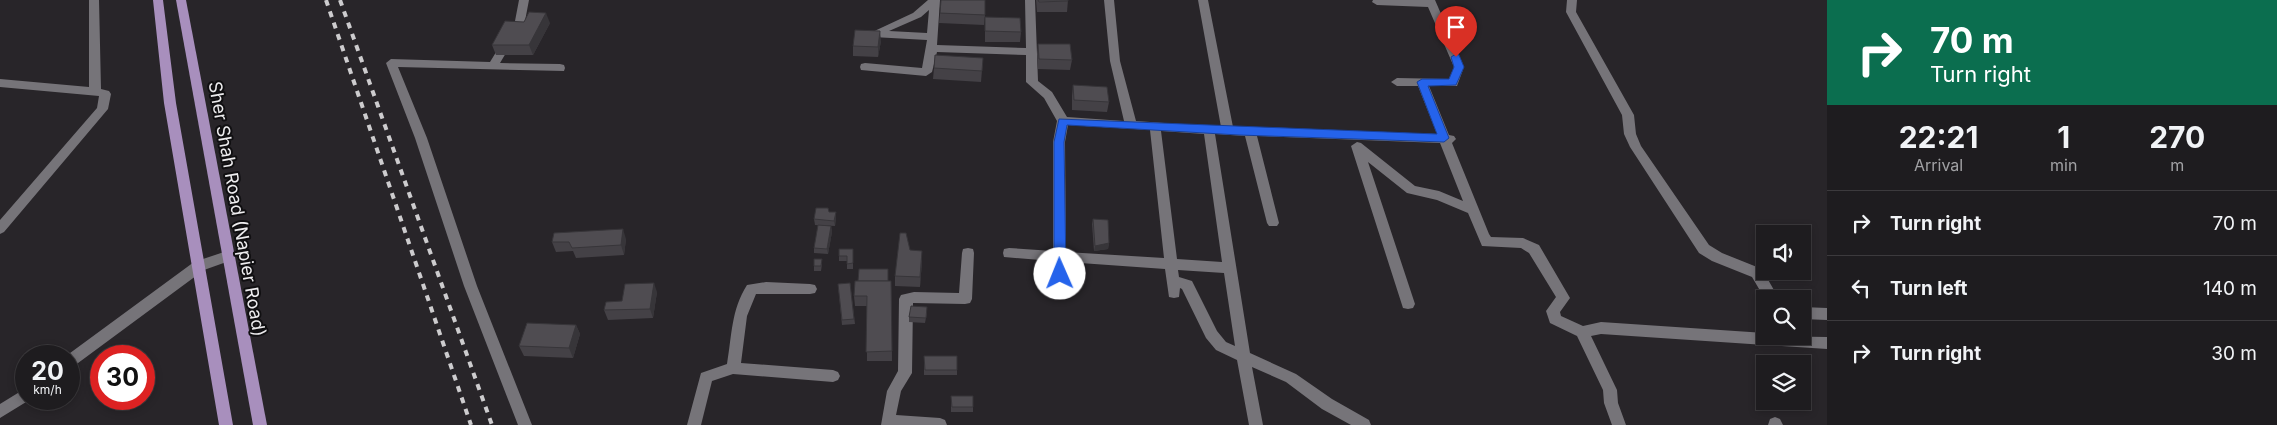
<!DOCTYPE html>
<html lang="en">
<head>
<meta charset="utf-8">
<style>
	body { margin:0; font-family:Inter,sans-serif; background:#2b292c; color:#f1f3f6; height:100vh; display:flex; flex-direction:column; font-size:19px; white-space:nowrap }
	* { box-sizing:border-box; margin:0 }
	p { font-size:16px; color:#a1a1a4 }
	.icon { flex:none; width:28px; height:28px; fill:none; stroke:currentColor; stroke-width:2; stroke-linecap:round; stroke-linejoin:round }
	.map { position:relative; flex:1; overflow:hidden }
	.panel { display:flex; flex-direction:column; background:#1e1c1f; width:450px }
	.panel>* { flex:none }
	.top-card { background:#0b6e4f; color:#fff; overflow:hidden }
	.fabs { position:absolute; left:1756px; top:225px; display:grid; gap:10px }
	.fabs a { display:grid; place-items:center; width:55px; height:55px; border-radius:0px; background:#1e1c1f; box-shadow:0 2px 8px #0003,0 0 0 1px #3c3a3d; font-size:25px }
	.speed { position:absolute; left:15px; top:345px; display:flex; gap:10px; font-size:25px; font-weight:700; text-align:center }
	.speed>* { display:grid; place-content:center; width:65px; height:65px; border-radius:50%; background:#1e1c1f; box-shadow:0 2px 8px #0003,0 0 0 1px #3c3a3d; line-height:1 }
	.speed small { font-size:12px; font-weight:400 }
	.speed .limit { border:8px solid #d22; background:#fff; color:#111 }
	.pin { position:absolute; display:grid; place-items:center; width:42px; height:42px; color:#fff; margin:-51px -21px; border-radius:50% 50% 50% 0; rotate:-45deg; box-shadow:0 0 5px #0007 }
	.pin .icon { rotate:45deg }
	.me { position:absolute; width:55px; margin:-28px; rotate:359deg; stroke-linejoin:round; filter:drop-shadow(0 0 4px #0008) }
	.turn { display:flex; align-items:center; gap:18px; height:105px; padding:0 20px; font-size:22px }
	.turn .icon { width:65px; height:65px; stroke-width:2.5 }
	.turn b { display:block; font-size:35px; line-height:42px }
	.eta { display:flex; justify-content:space-evenly; align-items:center; height:85px; text-align:center }
	.eta b { font-size:30px; font-weight:700; line-height:35px }
	ul { padding:0; list-style:none }
	li { display:flex; align-items:center; gap:15px; height:65px; padding:0 20px; border-top:1px solid #3c3a3d }
	li div { flex:1 }
	li b { display:block; font-size:19px }
	li em { font-style:normal }
	main { display:flex; flex:1; min-height:0 }
	.map>svg:first-child { display:block }
	.lines { fill:none; stroke-linecap:round; stroke-linejoin:round }
	.street { fill:#767479; fill-rule:evenodd }
	.primary { fill:#a88fbd; fill-rule:evenodd }
	.rail { stroke:#cdccce; stroke-width:4; stroke-dasharray:6 6; stroke-linecap:butt }
	.wall { fill:#444146 }
	.shaded-wall { fill:#373539 }
	.building { fill:#4f4c51; stroke:#373539 }
	.route { fill:#2563eb; stroke:#184099 }
	.labels { text-anchor:middle; stroke-width:4; stroke-linejoin:round; paint-order:stroke }
	.street-label { font-size:18px; fill:#edecee; stroke:#100f11 }
</style>
</head>
<body>
<main>
<div class="map">
<svg width="1827" height="425" viewBox="0 0 1827 425">
	<rect width="100%" height="100%" fill="#282529"/>
	<g class="lines">
		<!-- street -->
		<g class="street">
			<path d="M 89,0 L 99,0 L 101,89 L 109,91 L 111,94 L 108,109 L 4,232 L 0,234 L 0,220 L 97,108 L 99,96 L 0,87 L 0,79 L 89,87 Z"/>
			<path d="M 519,0 L 529,0 L 525,21 L 500,63 L 560,64 L 564,65 L 565,68 L 564,71 L 398,67 L 427,138 L 477,286 L 532,425 L 518,425 L 464,286 L 415,138 L 386,63 L 391,59 L 490,62 L 515,21 Z"/>
			<path d="M 928,0 L 940,0 L 937,45 L 1026,48 L 1025,0 L 1035,0 L 1038,81 L 1052,92 L 1067,117 L 1124,121 L 1110,61 L 1104,0 L 1114,0 L 1120,61 L 1136,121 L 1221,127 L 1198,0 L 1208,0 L 1233,127 L 1437,134 L 1418,86 L 1397,86 L 1391,82 L 1397,78 L 1449,79 L 1454,67 L 1428,7 L 1377,5 L 1372,2 L 1373,0 L 1435,0 L 1464,67 L 1457,86 L 1429,86 L 1449,135 L 1454,136 L 1456,139 L 1452,143 L 1489,234 L 1491,237 L 1523,238 L 1539,245 L 1570,298 L 1560,312 L 1561,316 L 1583,326 L 1601,322 L 1765,333 L 1765,336 L 1827,337 L 1827,349 L 1601,334 L 1591,336 L 1617,390 L 1618,403 L 1626,425 L 1612,425 L 1604,403 L 1603,390 L 1577,336 L 1550,323 L 1546,311 L 1556,297 L 1529,253 L 1521,248 L 1482,246 L 1468,213 L 1437,200 L 1407,193 L 1368,162 L 1415,304 L 1413,308 L 1408,309 L 1403,308 L 1351,146 L 1357,142 L 1361,143 L 1415,186 L 1439,191 L 1463,201 L 1440,143 L 1257,136 L 1279,223 L 1277,226 L 1269,226 L 1267,223 L 1245,136 L 1215,134 L 1250,353 L 1296,374 L 1332,399 L 1369,420 L 1371,425 L 1351,425 L 1322,409 L 1286,382 L 1252,367 L 1263,425 L 1249,425 L 1237,360 L 1216,350 L 1206,338 L 1182,289 L 1180,288 L 1179,297 L 1174,298 L 1169,297 L 1165,269 L 1066,262 L 1065,278 L 1055,278 L 1053,261 L 1004,257 L 1003,253 L 1004,249 L 1009,248 L 1053,251 L 1053,142 L 1057,121 L 1044,98 L 1026,82 L 1026,55 L 937,52 L 932,72 L 926,76 L 861,70 L 860,67 L 861,64 L 865,63 L 922,68 L 927,40 L 873,37 L 868,34 L 913,13 ZM 929,10 L 927,33 L 889,31 L 921,17 ZM 1068,125 L 1150,130 L 1164,258 L 1066,252 L 1065,142 ZM 1161,131 L 1204,134 L 1222,262 L 1177,259 ZM 1178,270 L 1224,273 L 1235,346 L 1226,342 L 1217,331 L 1192,281 L 1179,277 Z"/>
			<path d="M 1567,0 L 1577,0 L 1576,12 L 1634,115 L 1636,134 L 1641,146 L 1709,245 L 1722,253 L 1762,269 L 1779,299 L 1765,299 L 1752,277 L 1712,261 L 1699,253 L 1630,147 L 1624,134 L 1622,115 L 1566,12 Z"/>
			<path d="M 968,248 L 973,249 L 974,253 L 972,299 L 970,303 L 965,304 L 913,303 L 912,373 L 901,391 L 896,415 L 940,418 L 945,420 L 947,425 L 881,425 L 887,391 L 898,371 L 899,299 L 901,295 L 914,292 L 959,293 L 962,253 L 963,249 Z"/>
			<path d="M 227,251 L 232,252 L 233,256 L 232,260 L 204,270 L 74,366 L 69,368 L 69,356 L 66,356 L 194,262 Z"/>
			<path d="M 766,282 L 810,284 L 815,285 L 817,289 L 815,293 L 810,294 L 756,294 L 747,316 L 741,363 L 833,370 L 838,372 L 840,376 L 838,380 L 833,382 L 733,374 L 712,381 L 701,425 L 687,425 L 701,373 L 727,364 C 732,336 731,310 747,285 Z"/>
			<path d="M 1802,307 L 1827,308 L 1827,320 L 1802,319 Z"/>
			<path d="M 26,388 L 26,399 L 31,399 L 0,418 L 0,404 Z"/>
			<path d="M 1775,417 L 1780,419 L 1783,425 L 1768,425 L 1770,419 Z"/>
		</g>
		<!-- primary -->
		<g class="primary">
			<path d="M 153,0 L 163,0 L 176,103 L 233,425 L 219,425 L 164,103 Z"/>
			<path d="M 176,0 L 186,0 L 267,425 L 253,425 Z"/>
		</g>
		<!-- rail -->
		<g class="rail">
			<path d="M 326,0 L 471,425"/>
			<path d="M 340,0 L 492,425"/>
		</g>
	</g>
	<!-- wall -->
	<g class="wall">
		<path d="M 1036,0 L 1068,0 L 1067,12 L 1037,12 Z"/>
		<path d="M 940,13 L 985,15 L 984,25 L 939,23 Z"/>
		<path d="M 985,17 L 1021,32 L 1020,42 L 985,42 Z"/>
		<path d="M 550,23 L 533,55 L 496,55 L 492,45 Z"/>
		<path d="M 881,41 L 878,57 L 853,56 L 853,46 Z"/>
		<path d="M 1038,44 L 1072,60 L 1070,70 L 1038,69 L 1037,54 Z"/>
		<path d="M 983,58 L 981,82 L 933,79 L 934,68 Z"/>
		<path d="M 1073,85 L 1109,102 L 1107,112 L 1072,110 L 1072,96 Z"/>
		<path d="M 829,212 L 836,217 L 835,226 L 815,225 L 814,219 Z"/>
		<path d="M 1093,219 L 1109,243 L 1108,249 L 1094,251 L 1092,224 Z"/>
		<path d="M 831,226 L 832,232 L 828,254 L 814,253 L 814,248 Z"/>
		<path d="M 626,239 L 624,255 L 576,258 L 573,251 L 556,252 L 552,242 Z"/>
		<path d="M 853,249 L 853,269 L 847,269 L 847,261 L 839,261 L 839,256 Z"/>
		<path d="M 910,250 L 922,261 L 920,287 L 895,286 L 895,276 Z"/>
		<path d="M 822,264 L 821,271 L 814,271 L 814,266 Z"/>
		<path d="M 858,281 L 891,281 L 892,361 L 867,361 L 867,306 L 855,306 L 854,296 Z"/>
		<path d="M 850,283 L 855,324 L 842,325 L 838,284 Z"/>
		<path d="M 657,292 L 653,318 L 608,320 L 604,310 Z"/>
		<path d="M 927,312 L 925,323 L 909,322 L 909,317 Z"/>
		<path d="M 576,325 L 580,334 L 573,358 L 524,356 L 519,346 Z"/>
		<path d="M 924,356 L 957,370 L 957,375 L 924,375 Z"/>
		<path d="M 951,396 L 973,407 L 973,412 L 951,412 Z"/>
	</g>
	<!-- shaded-wall -->
	<g class="shaded-wall">
		<path d="M 546,13 L 550,23 L 533,55 L 529,45 Z"/>
		<path d="M 880,31 L 881,41 L 878,57 L 878,47 Z"/>
		<path d="M 836,212 L 836,217 L 835,226 L 834,221 Z"/>
		<path d="M 831,226 L 832,232 L 828,254 L 827,249 Z"/>
		<path d="M 623,229 L 626,239 L 624,255 L 621,245 Z"/>
		<path d="M 1109,243 L 1108,249 L 1094,251 L 1095,246 Z"/>
		<path d="M 922,251 L 922,261 L 920,287 L 920,277 Z"/>
		<path d="M 654,283 L 657,292 L 653,318 L 650,309 Z"/>
		<path d="M 576,325 L 580,334 L 573,358 L 569,348 Z"/>
	</g>
	<!-- building -->
	<g class="building">
		<path d="M 941,0 L 985,0 L 985,15 L 940,13 Z"/>
		<path d="M 1038,0 L 1068,0 L 1068,1 L 1039,2 Z"/>
		<path d="M 529,12 L 546,13 L 529,45 L 492,45 L 505,21 L 524,22 Z"/>
		<path d="M 985,17 L 1020,18 L 1021,32 L 985,31 Z"/>
		<path d="M 855,30 L 880,31 L 878,47 L 853,46 Z"/>
		<path d="M 1038,44 L 1070,44 L 1072,60 L 1039,59 Z"/>
		<path d="M 935,55 L 983,58 L 982,71 L 934,68 Z"/>
		<path d="M 1073,85 L 1107,87 L 1109,102 L 1074,100 Z"/>
		<path d="M 816,208 L 828,208 L 829,212 L 836,212 L 834,221 L 814,219 Z"/>
		<path d="M 1093,219 L 1108,220 L 1109,243 L 1095,246 Z"/>
		<path d="M 818,225 L 831,226 L 827,249 L 814,248 Z"/>
		<path d="M 623,229 L 621,245 L 572,248 L 569,242 L 552,242 L 554,233 Z"/>
		<path d="M 900,233 L 906,233 L 910,250 L 922,251 L 920,277 L 895,276 Z"/>
		<path d="M 839,249 L 853,249 L 853,263 L 847,264 L 847,256 L 839,256 Z"/>
		<path d="M 814,259 L 822,259 L 821,266 L 814,266 Z"/>
		<path d="M 859,269 L 888,269 L 888,281 L 858,281 Z"/>
		<path d="M 855,281 L 891,281 L 892,351 L 866,352 L 867,296 L 854,296 Z"/>
		<path d="M 654,283 L 650,309 L 604,310 L 606,302 L 622,301 L 625,284 Z"/>
		<path d="M 850,283 L 854,319 L 842,320 L 838,284 Z"/>
		<path d="M 911,306 L 927,307 L 926,318 L 909,317 Z"/>
		<path d="M 527,323 L 576,325 L 569,348 L 519,346 Z"/>
		<path d="M 924,356 L 957,356 L 957,370 L 925,370 Z"/>
		<path d="M 951,396 L 973,396 L 973,407 L 952,407 Z"/>
	</g>
	<!-- route -->
	<path class="route" d="M 1456,54 L 1459,55 L 1464,67 L 1456,85 L 1428,86 L 1449,138 L 1444,142 L 1239,135 L 1067,125 L 1064,142 L 1066,274 L 1060,279 L 1056,278 L 1054,274 L 1054,142 L 1059,119 L 1437,134 L 1417,82 L 1422,79 L 1449,79 L 1454,67 L 1451,57 Z"/>
	<g class="labels">
		<!-- street labels -->
		<g class="street-label">
			<text transform="translate(237 209) rotate(80)" y="6">Sher Shah Road (Napier Road)</text>
		</g>
	</g>
</svg>
<div class="fabs">
<a><svg class="icon" aria-label="sound" viewBox="0 0 24 24"><path d="M4 9h4l5-4v14l-5-4H4zM17 9q2 3 0 6"/></svg></a>
<a><svg class="icon" aria-label="search" viewBox="0 0 24 24"><circle cx="10" cy="10" r="6"/><path d="M15 15l6 6"/></svg></a>
<a><svg class="icon" aria-label="layers" viewBox="0 0 24 24"><path d="M12 4l9 5-9 5-9-5zM3 14l9 5 9-5"/></svg></a>
</div>
<div class="speed"><div>20<small>km/h</small></div><div class="limit">30</div></div>
<div class="pin" style="left:1456px;top:57px;background:#d93025"><svg class="icon" aria-label="arrive" viewBox="0 0 24 24"><path d="M6 21V4h12l-3 4 3 4H6"/></svg></div>
<svg class="me" style="left:1060px;top:274px" viewBox="-20 -20 40 40"><circle r="19" fill="#fff"/><path d="M0-13L10 11 0 6-10 11z" fill="#2563eb"/></svg>
</div>
<section class="panel">
<div class="top-card">
<div class="turn"><svg class="icon" aria-label="right" viewBox="0 0 24 24"><path d="M7 20v-9h11M14 6l5 5-5 5"/></svg><div><b>70 m</b>Turn right</div></div>
</div>
<div class="eta">
<div><b>22:21</b><p>Arrival</p></div>
<div><b>1</b><p>min</p></div>
<div><b>270</b><p>m</p></div>
</div>
<ul>
<li><svg class="icon" aria-label="right" viewBox="0 0 24 24"><path d="M7 20v-9h11M14 6l5 5-5 5"/></svg><div><b>Turn right</b></div><em>70 m</em></li>
<li><svg class="icon" aria-label="left" viewBox="0 0 24 24"><path d="M17 20v-9H6M10 6l-5 5 5 5"/></svg><div><b>Turn left</b></div><em>140 m</em></li>
<li><svg class="icon" aria-label="right" viewBox="0 0 24 24"><path d="M7 20v-9h11M14 6l5 5-5 5"/></svg><div><b>Turn right</b></div><em>30 m</em></li>
</ul>
</section>
</main>
</body>
</html>
